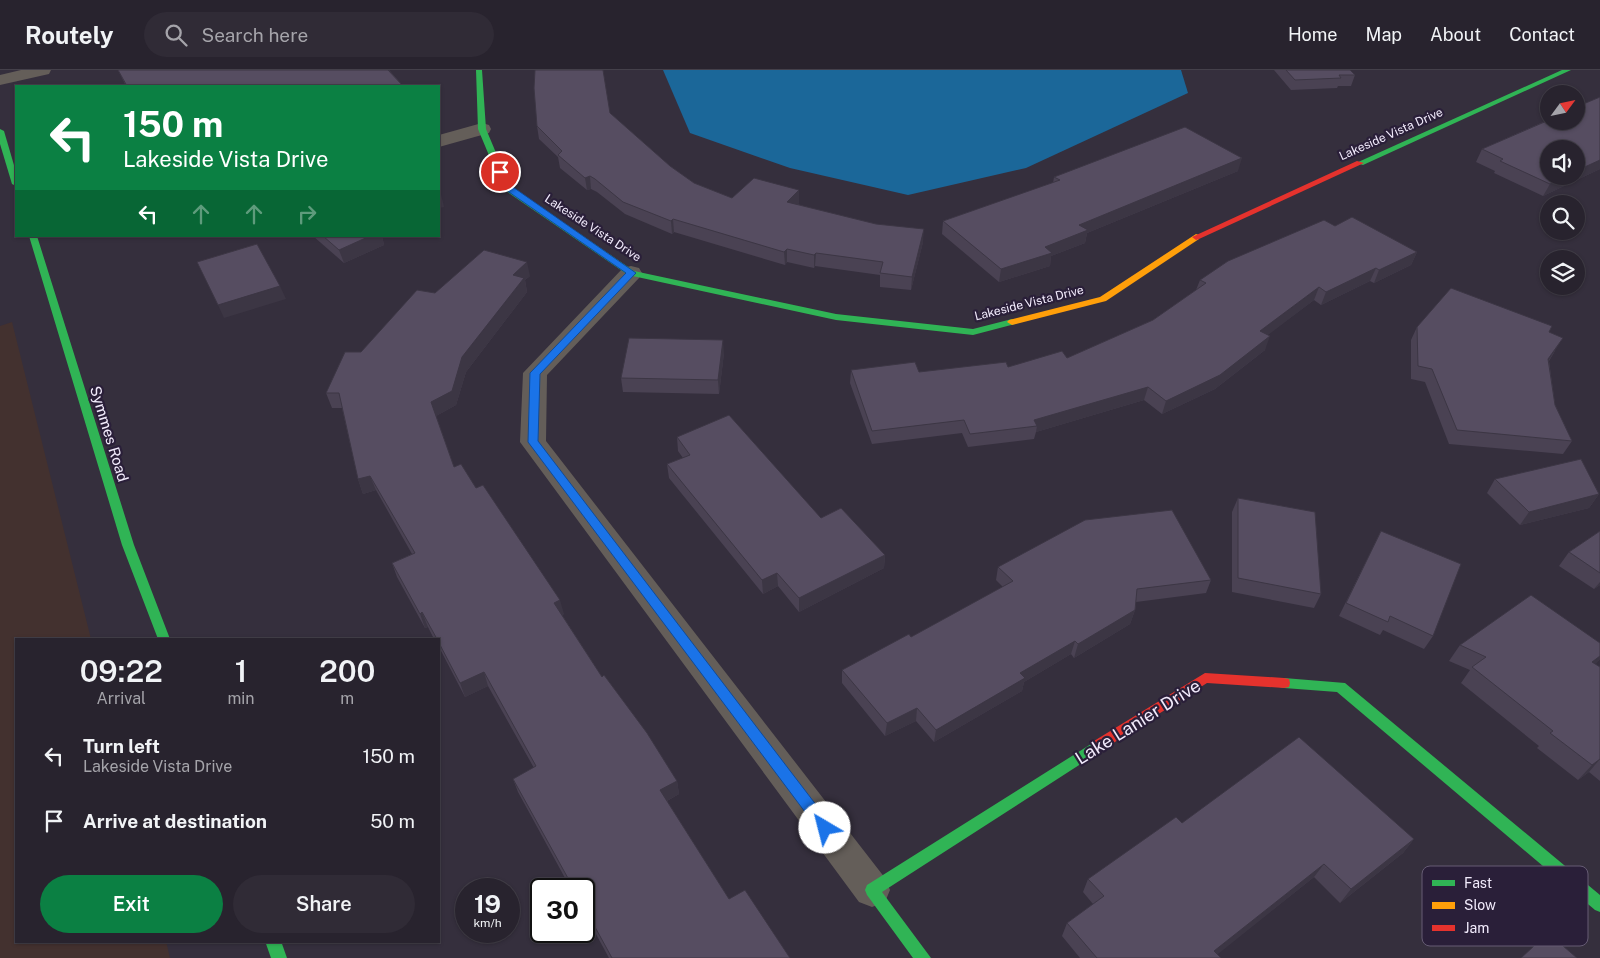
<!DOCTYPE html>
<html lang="en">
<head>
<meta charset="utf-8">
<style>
	body { margin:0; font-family:"Public Sans",sans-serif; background:#302b36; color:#f1f3f6; height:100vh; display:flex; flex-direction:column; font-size:19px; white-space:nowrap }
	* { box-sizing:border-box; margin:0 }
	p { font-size:16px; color:#a5a4aa }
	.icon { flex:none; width:28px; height:28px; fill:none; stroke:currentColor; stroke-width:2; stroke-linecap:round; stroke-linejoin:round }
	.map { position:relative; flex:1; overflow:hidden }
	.side { position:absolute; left:15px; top:568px; width:425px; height:305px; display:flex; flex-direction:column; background:#28232e; border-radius:0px; box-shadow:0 1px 4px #0004,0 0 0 1px #44404a }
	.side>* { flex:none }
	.top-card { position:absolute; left:15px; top:15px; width:425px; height:152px; border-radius:0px; box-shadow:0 1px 4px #0004,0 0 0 1px #44404a; background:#0b8043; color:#fff; overflow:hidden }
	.needle { width:32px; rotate:57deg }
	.controls { position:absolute; left:1540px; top:15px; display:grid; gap:10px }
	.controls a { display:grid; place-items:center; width:45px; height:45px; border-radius:50%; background:#28232e; box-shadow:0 1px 4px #0004,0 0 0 1px #44404a; font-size:25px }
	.speed { position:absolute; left:455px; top:808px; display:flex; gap:10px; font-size:25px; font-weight:700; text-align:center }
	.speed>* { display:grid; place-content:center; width:65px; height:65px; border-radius:50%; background:#28232e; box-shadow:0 1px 4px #0004,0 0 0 1px #44404a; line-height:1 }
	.speed small { font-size:12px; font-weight:400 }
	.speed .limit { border:2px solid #111; border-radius:8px; background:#fff; color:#111 }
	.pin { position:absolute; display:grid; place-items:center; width:42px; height:42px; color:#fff; margin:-21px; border:2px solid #fff; border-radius:50%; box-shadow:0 1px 5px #0007 }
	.me { position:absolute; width:55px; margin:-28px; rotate:323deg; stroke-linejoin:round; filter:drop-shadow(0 0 4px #0008) }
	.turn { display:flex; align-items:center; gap:18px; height:105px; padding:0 25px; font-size:22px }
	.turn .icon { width:65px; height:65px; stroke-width:2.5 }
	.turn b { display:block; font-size:35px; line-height:42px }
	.lanes { display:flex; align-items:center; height:48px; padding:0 25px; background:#0003; justify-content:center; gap:25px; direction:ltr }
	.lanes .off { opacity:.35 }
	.eta { display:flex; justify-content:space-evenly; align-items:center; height:85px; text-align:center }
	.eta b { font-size:30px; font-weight:600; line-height:35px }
	.button { display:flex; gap:10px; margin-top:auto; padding:10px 25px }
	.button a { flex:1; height:58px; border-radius:30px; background:#0b8043; color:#fff; font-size:20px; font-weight:600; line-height:58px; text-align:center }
	.button a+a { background:#302b36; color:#f1f3f6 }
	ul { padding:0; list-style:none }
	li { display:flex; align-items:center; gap:15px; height:65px; padding:0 25px }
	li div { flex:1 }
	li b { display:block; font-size:19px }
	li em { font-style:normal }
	header { display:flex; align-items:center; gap:30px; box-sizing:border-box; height:70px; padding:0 25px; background:#28232e; border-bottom:1px solid #44404a }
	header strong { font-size:24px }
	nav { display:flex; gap:28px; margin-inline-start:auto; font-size:18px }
	.search { width:350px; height:45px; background:#302b36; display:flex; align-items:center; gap:12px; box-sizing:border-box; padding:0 18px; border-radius:28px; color:#a5a4aa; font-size:19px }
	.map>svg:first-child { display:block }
	.education { fill:#43312f }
	.water { fill:#1b6799 }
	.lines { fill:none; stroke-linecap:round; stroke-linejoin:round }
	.street { fill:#645e59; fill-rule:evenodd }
	.fast { fill:#30b455; fill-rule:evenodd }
	.slow { fill:#ff9f0a; fill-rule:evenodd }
	.jam { fill:#e5322d; fill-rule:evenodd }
	.wall { fill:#4a4253 }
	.shaded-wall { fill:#3c3644 }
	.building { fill:#564d61; stroke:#3c3644 }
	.route { fill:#1a73e8; stroke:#114b97 }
	.labels { text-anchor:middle; stroke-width:4.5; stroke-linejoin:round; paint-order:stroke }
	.far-street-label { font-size:12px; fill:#f2ebfc; stroke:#2a1f39 }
	.street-label { font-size:15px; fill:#f2ebfc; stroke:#2a1f39 }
	.near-street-label { font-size:18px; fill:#f2ebfc; stroke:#2a1f39 }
	.key { fill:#2a1f39; stroke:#665c74; stroke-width:1 }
	.key-label { font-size:14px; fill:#f2ebfc }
</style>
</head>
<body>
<header>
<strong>Routely</strong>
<div class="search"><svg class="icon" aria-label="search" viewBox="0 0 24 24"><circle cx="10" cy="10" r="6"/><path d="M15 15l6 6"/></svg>Search here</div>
<nav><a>Home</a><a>Map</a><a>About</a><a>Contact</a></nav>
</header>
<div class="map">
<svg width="1600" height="888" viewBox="0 0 1600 888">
	<rect width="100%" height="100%" fill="#352f3d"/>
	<!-- education -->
	<path class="education" d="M 12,252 L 91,569 L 16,569 L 16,871 L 166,871 L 170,888 L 0,888 L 0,256 Z"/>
	<!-- water -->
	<path class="water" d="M 663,0 L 1181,0 L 1188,23 L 1026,98 L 908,125 L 790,98 L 690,63 Z"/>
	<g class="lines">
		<!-- street -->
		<g class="street">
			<path d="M 21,0 L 51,0 L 49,4 L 0,15 L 0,5 Z"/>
			<path d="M 482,53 L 489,55 L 491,59 L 489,63 L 439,77 L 439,65 Z"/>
			<path d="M 631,196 L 639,198 L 642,203 L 639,208 L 547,305 L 546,371 L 885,808 L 890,820 L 885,832 L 872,837 L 859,832 L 520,372 L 523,303 L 623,198 Z"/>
		</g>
		<!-- fast -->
		<g class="fast">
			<path d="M 476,0 L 482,0 L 486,59 L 510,116 L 634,201 L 836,244 L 973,259 L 1012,249 L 1017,252 L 1015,254 L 973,265 L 836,250 L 628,205 L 503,119 L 478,59 Z"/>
			<path d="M 1562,0 L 1571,0 L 1363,95 L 1356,93 Z"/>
			<path d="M 0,59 L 4,61 L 16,102 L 16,116 L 12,114 L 0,74 Z"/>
			<path d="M 29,166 L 37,166 L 134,475 L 170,569 L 158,569 L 122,475 Z"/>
			<path d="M 1284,608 L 1345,613 L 1600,825 L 1600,842 L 1595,840 L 1337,622 L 1284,618 L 1279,617 L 1278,613 L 1279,609 Z"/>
			<path d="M 1099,669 L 1104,671 L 1106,675 L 1104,679 L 882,822 L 931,888 L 913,888 L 867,825 L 865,820 L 867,815 Z"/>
			<path d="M 265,871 L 281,871 L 287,888 L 271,888 Z"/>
		</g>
		<!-- slow -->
		<path class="slow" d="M 1196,164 L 1199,165 L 1199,169 L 1106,231 L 1012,255 L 1007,252 L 1009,250 L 1100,227 Z"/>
		<!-- jam -->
		<g class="jam">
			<path d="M 1357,91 L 1364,93 L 1199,169 L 1196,170 L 1192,167 Z"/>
			<path d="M 1205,603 L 1284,608 L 1289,609 L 1290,613 L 1289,617 L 1284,618 L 1207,613 L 1104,679 L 1099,681 L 1094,679 L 1092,675 L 1094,671 Z"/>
		</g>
	</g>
	<!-- wall -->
	<g class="wall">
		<path d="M 118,0 L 391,0 L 389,0 L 403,16 L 126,16 Z"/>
		<path d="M 1274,0 L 1350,0 L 1355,5 L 1351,16 L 1338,16 L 1337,18 L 1291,20 Z"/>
		<path d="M 1600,27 L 1600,99 L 1543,126 L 1494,103 L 1495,101 L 1476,92 L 1482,79 Z"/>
		<path d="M 610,43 L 670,96 L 694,113 L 732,128 L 799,120 L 799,133 L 797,134 L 923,172 L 911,220 L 880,217 L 880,205 L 815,196 L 814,198 L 787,192 L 785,195 L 674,162 L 672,164 L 625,144 L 597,122 L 591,119 L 587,120 L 560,98 L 558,87 L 539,69 L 537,56 Z"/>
		<path d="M 1238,101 L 1087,163 L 1085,173 L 1051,186 L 1050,196 L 999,212 L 942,164 L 943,151 L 1053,113 L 1054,107 Z"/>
		<path d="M 1335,156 L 1417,182 L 1411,195 L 1374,213 L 1370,211 L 1321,235 L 1314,230 L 1267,265 L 1265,280 L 1215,319 L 1162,344 L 1144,330 L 1036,362 L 1034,369 L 968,377 L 962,363 L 872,374 L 850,313 L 851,300 L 919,302 L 1008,297 L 1067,288 L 1153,250 L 1196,220 L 1200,210 Z"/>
		<path d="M 313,166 L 382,166 L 384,175 L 344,193 Z"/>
		<path d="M 530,206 L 525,210 L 527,222 L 466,302 L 456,335 L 436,346 L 454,397 L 476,418 L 564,544 L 562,545 L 602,607 L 677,711 L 679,724 L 667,731 L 729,829 L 790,888 L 609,888 L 584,842 L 584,819 L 571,819 L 518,722 L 513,709 L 534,698 L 488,616 L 465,627 L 439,577 L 439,569 L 434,569 L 428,557 L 425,558 L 397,507 L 392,493 L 412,484 L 376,420 L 363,424 L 358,409 L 342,338 L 332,338 L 326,323 L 361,282 L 435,223 Z"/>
		<path d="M 1417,257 L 1549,262 L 1555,281 L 1549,291 L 1555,335 L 1572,371 L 1563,384 L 1449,374 L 1425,312 L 1411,309 L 1411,270 Z"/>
		<path d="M 724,283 L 719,324 L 623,322 L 621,308 Z"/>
		<path d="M 677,367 L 821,448 L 885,485 L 884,498 L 799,542 L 778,516 L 763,524 L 669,408 L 667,394 L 683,388 L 678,381 Z"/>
		<path d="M 1495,409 L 1599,424 L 1589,438 L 1520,455 L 1487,423 Z"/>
		<path d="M 1238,428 L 1321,524 L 1314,538 L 1232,522 L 1232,442 Z"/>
		<path d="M 1381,461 L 1433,566 L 1424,579 L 1383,560 L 1380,565 L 1339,546 Z"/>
		<path d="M 1600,461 L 1600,515 L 1594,519 L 1559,496 L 1569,482 Z"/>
		<path d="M 998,497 L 1211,510 L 1206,523 L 1136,532 L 1135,540 L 1130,554 L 1074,588 L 1071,584 L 1024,612 L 1022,621 L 934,672 L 916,651 L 885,666 L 842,613 L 842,600 L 911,567 L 1003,517 L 996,510 Z"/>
		<path d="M 1600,573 L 1600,589 L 1595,594 L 1600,597 L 1600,711 L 1589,702 L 1578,710 L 1537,678 L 1539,676 L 1461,613 L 1470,600 L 1449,591 L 1460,575 Z"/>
		<path d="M 1182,753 L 1414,769 L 1403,783 L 1340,833 L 1314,807 L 1217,884 L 1221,888 L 1080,888 L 1062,866 L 1067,853 L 1093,834 L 1083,822 L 1088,809 Z"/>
	</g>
	<!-- shaded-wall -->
	<g class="shaded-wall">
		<path d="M 1242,88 L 1238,101 L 1087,163 L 1085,173 L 1051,186 L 1050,196 L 999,212 L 1001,199 L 1045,177 L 1079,155 Z"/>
		<path d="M 1600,90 L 1600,99 L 1543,126 L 1550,114 L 1565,106 L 1576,106 L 1576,101 Z"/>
		<path d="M 590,106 L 591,119 L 587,120 L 585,108 Z"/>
		<path d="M 799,120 L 799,133 L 787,145 L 787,132 Z"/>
		<path d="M 441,124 L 444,137 L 439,138 L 439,125 Z"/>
		<path d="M 673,149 L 674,162 L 672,164 L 671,151 Z"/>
		<path d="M 924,159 L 923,172 L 911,220 L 912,207 Z"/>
		<path d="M 370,166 L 382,166 L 384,175 L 344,193 L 339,180 Z"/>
		<path d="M 787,179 L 787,192 L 785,195 L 784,182 Z"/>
		<path d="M 1417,182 L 1411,195 L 1374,213 L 1379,200 Z"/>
		<path d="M 816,183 L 815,196 L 814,198 L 814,185 Z"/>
		<path d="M 527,192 L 530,206 L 525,210 L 527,222 L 466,302 L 456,335 L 436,346 L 431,332 L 462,287 L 513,205 Z"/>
		<path d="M 1376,198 L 1370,211 L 1321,235 L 1326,222 Z"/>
		<path d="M 280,216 L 286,229 L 224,248 L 218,235 Z"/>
		<path d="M 1319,217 L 1314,230 L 1255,275 L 1260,261 Z"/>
		<path d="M 1270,266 L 1265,280 L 1215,319 L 1162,344 L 1166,331 Z"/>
		<path d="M 1563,268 L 1555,281 L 1540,303 L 1548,289 Z"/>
		<path d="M 723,270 L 724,283 L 719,324 L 718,310 Z"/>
		<path d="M 1148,317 L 1144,330 L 1036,362 L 1037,356 L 1034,350 Z"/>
		<path d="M 370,406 L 376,420 L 363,424 L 358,409 Z"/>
		<path d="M 1599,424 L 1589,438 L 1520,455 L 1529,442 Z"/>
		<path d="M 885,485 L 884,498 L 799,542 L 799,528 Z"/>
		<path d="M 777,503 L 778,516 L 763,524 L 762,510 Z"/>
		<path d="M 1600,512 L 1600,515 L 1594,519 Z"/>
		<path d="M 560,530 L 564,544 L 558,547 L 554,533 Z"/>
		<path d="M 1135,540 L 1130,554 L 1074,588 L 1078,574 Z"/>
		<path d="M 422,542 L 428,557 L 425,558 L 420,544 Z"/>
		<path d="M 1075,571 L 1071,584 L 1024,612 L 1022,621 L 934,672 L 936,660 L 1020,603 Z"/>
		<path d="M 1600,586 L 1600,589 L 1595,595 L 1592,592 Z"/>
		<path d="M 484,602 L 488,616 L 465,627 L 460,613 Z"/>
		<path d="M 917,638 L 916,651 L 885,666 L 887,653 Z"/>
		<path d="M 1600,689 L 1589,702 L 1578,710 L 1592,695 Z"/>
		<path d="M 677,711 L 679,724 L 663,733 L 660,720 Z"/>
		<path d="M 1414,769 L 1403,783 L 1340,833 L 1351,819 Z"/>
		<path d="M 1324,794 L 1314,807 L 1213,888 L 1214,881 Z"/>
	</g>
	<!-- building -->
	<g class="building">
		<path d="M 118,0 L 388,0 L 403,16 L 127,16 Z"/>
		<path d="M 535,0 L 603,0 L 610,43 L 670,96 L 694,113 L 732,128 L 754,108 L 799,120 L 787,132 L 876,154 L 924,159 L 912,207 L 880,203 L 883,192 L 816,183 L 814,185 L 787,179 L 784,182 L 673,149 L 671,151 L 623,132 L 595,109 L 590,106 L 585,108 L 558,85 L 562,81 L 537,56 L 534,18 Z"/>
		<path d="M 1286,0 L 1350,0 L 1355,5 L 1339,5 L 1341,8 L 1295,10 Z"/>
		<path d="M 1600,27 L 1600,90 L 1576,101 L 1576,79 L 1549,79 L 1549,106 L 1565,106 L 1550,114 L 1500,91 L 1503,89 L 1482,79 L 1549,50 L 1549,51 L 1576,51 L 1576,37 Z"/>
		<path d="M 1185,57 L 1242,88 L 1079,155 L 1088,160 L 1045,177 L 1052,183 L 1001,199 L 943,151 L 1060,110 L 1054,107 Z"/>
		<path d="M 1352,147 L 1417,182 L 1379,200 L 1376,198 L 1326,222 L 1319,217 L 1260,261 L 1270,266 L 1220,305 L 1166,331 L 1148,317 L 1034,350 L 1037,356 L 970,364 L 964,350 L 872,361 L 851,300 L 915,292 L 919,302 L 1006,292 L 1008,297 L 1062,281 L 1067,288 L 1153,250 L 1206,213 L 1200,210 L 1228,191 L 1324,150 L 1335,156 Z"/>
		<path d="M 323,166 L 370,166 L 339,180 Z"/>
		<path d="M 257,174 L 280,216 L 218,235 L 197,192 Z"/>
		<path d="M 484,180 L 527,192 L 513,205 L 524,208 L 462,287 L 452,321 L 431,332 L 454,397 L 461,394 L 476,418 L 483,415 L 560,530 L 554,533 L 602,607 L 604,605 L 647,663 L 677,711 L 660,720 L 729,829 L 745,820 L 790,888 L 612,888 L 584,837 L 584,819 L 574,819 L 513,709 L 536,696 L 484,602 L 460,613 L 439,573 L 439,569 L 437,569 L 422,542 L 420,544 L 392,493 L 415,483 L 370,406 L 358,409 L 339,323 L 326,323 L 345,282 L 361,282 L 417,220 L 435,223 Z"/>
		<path d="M 1451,218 L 1552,256 L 1549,262 L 1563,268 L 1548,289 L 1555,335 L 1572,371 L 1457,360 L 1432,299 L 1418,296 L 1417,257 Z"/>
		<path d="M 629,268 L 723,270 L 718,310 L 621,308 Z"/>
		<path d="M 729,345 L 821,448 L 841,438 L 885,485 L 799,528 L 777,503 L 762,510 L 667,394 L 690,385 L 677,367 Z"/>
		<path d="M 1581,389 L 1599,424 L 1529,442 L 1495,409 Z"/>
		<path d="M 1238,428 L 1315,442 L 1321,524 L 1238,508 Z"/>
		<path d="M 1172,440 L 1211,510 L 1137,519 L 1135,540 L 1078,574 L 1075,571 L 1020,603 L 1025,608 L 936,660 L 917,638 L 887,653 L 842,600 L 909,564 L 911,567 L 1013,511 L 998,497 L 1085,450 Z"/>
		<path d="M 1381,461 L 1461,494 L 1433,566 L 1390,546 L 1388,552 L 1346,533 Z"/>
		<path d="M 1600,461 L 1600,503 L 1569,482 Z"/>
		<path d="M 1531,525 L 1600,573 L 1600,586 L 1592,592 L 1600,597 L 1600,689 L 1592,695 L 1550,663 L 1553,661 L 1472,597 L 1486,587 L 1460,575 Z"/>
		<path d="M 1299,667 L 1414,769 L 1351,819 L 1324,794 L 1214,881 L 1221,888 L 1097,888 L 1067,853 L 1104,826 L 1088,809 L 1176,747 L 1182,753 Z"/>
		<path d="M 1548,863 L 1577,888 L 1521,888 Z"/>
	</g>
	<!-- route -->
	<path class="route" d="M 497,101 L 503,101 L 510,115 L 636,203 L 540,304 L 538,371 L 830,753 L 833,758 L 830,762 L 825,764 L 820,762 L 528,372 L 530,303 L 626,203 L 503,118 Z"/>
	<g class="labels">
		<!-- far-street labels -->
		<g class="far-street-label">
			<text transform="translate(1391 64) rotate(-24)" y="4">Lakeside Vista Drive</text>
			<text transform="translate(593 158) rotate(33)" y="4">Lakeside Vista Drive</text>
			<text transform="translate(1029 233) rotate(-14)" y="4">Lakeside Vista Drive</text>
		</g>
		<!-- street labels -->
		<g class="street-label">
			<text transform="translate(109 364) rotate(73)" y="5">Symmes Road</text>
		</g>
		<!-- near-street labels -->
		<g class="near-street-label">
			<text transform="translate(1138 652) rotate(-32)" y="6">Lake Lanier Drive</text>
		</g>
	</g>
	<!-- legend -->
	<rect x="1422" y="796" width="166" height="80" rx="8" class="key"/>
	<rect x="1432" y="810" width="23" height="6" fill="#30b455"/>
	<rect x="1432" y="832" width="23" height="7" fill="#ff9f0a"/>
	<rect x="1432" y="855" width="23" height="6" fill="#e5322d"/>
	<g class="key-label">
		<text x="1464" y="818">Fast</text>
		<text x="1464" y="840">Slow</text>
		<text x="1464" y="863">Jam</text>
	</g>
</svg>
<div class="controls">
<a><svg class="needle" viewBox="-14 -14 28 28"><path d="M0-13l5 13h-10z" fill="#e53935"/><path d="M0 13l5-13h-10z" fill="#a5a4aa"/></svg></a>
<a><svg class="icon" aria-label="sound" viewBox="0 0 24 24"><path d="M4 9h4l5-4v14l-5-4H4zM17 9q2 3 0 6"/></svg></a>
<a><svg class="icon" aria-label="search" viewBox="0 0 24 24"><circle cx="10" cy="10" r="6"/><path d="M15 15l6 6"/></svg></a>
<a><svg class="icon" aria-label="layers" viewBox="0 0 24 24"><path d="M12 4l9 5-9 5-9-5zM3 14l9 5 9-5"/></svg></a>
</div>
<div class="speed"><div>19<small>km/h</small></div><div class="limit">30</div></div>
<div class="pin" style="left:500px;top:102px;background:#d93025"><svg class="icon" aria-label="arrive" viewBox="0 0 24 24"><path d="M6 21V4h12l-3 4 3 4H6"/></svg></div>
<svg class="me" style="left:825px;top:758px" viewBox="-20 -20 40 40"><circle r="19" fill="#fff"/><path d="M0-13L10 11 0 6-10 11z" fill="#1a73e8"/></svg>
<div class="top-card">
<div class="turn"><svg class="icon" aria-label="left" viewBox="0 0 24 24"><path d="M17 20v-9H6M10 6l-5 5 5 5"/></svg><div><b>150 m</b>Lakeside Vista Drive</div></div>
<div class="lanes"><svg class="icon" aria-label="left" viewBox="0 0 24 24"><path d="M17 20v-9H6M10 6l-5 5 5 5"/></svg><svg class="icon off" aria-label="ahead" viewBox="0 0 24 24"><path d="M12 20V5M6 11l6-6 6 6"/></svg><svg class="icon off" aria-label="ahead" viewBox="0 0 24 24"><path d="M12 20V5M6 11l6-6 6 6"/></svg><svg class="icon off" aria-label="right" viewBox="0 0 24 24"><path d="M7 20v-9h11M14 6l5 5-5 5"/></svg></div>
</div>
<section class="side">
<div class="eta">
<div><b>09:22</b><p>Arrival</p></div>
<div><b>1</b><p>min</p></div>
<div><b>200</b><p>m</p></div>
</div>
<ul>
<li><svg class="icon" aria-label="left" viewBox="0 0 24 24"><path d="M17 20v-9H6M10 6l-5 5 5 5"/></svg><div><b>Turn left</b><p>Lakeside Vista Drive</p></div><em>150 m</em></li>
<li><svg class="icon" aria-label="arrive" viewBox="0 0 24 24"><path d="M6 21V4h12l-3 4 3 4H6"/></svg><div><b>Arrive at destination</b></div><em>50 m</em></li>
</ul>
<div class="button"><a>Exit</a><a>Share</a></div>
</section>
</div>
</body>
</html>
